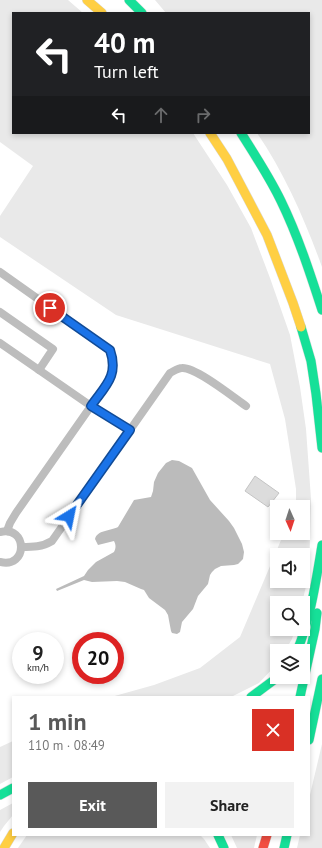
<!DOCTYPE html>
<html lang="en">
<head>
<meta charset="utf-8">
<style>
	body { margin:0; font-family:"PT Sans",sans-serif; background:#f2f2f2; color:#222; height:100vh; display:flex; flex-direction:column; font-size:15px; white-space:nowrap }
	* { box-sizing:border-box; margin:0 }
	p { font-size:13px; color:#767676 }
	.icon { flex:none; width:22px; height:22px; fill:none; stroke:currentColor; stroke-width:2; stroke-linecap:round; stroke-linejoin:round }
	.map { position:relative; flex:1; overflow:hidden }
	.sheet { position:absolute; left:12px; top:696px; width:298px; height:140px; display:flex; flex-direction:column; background:#fff; border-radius:0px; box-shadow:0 2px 6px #0003 }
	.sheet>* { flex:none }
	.hud { position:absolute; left:12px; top:12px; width:298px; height:122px; border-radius:0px; box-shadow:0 2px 6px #0003; background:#202124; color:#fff; overflow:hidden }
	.needle { width:26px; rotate:177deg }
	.tools { position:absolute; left:270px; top:500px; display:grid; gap:8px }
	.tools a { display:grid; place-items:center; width:40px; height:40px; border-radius:0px; background:#fff; box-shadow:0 2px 6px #0003; font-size:20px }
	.speed { position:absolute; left:12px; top:632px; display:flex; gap:8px; font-size:20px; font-weight:700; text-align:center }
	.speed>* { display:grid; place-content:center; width:52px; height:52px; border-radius:50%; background:#fff; box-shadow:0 2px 6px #0003; line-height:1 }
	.speed small { font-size:10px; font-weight:400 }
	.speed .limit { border:6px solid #d22; background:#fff; color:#111 }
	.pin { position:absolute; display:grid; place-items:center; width:34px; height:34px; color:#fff; margin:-17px; border:2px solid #fff; border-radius:50%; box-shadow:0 1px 4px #0007 }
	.me { position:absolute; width:44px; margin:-22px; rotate:35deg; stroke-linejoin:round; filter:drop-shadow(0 0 3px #0008) }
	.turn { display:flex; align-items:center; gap:14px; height:84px; padding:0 16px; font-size:18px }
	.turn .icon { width:52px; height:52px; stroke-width:2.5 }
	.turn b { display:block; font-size:28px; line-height:34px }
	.lanes { display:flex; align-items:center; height:38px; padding:0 16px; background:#0003; justify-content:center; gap:20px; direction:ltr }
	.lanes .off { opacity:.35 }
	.round { display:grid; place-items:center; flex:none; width:42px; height:42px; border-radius:0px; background:#f2f2f2 }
	.head { display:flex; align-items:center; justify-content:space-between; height:68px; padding:0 16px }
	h1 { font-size:24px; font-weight:700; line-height:30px; color:#595959 }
	.button { display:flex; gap:8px; margin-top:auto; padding:8px 16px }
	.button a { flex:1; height:46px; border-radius:0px; background:#595959; color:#fff; font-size:16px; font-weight:700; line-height:46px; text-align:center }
	.button a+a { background:#f2f2f2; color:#222 }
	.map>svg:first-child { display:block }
	.green { fill:#e9e9e9; fill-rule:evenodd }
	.water { fill:#bbb }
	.building { fill:#dcdcdc; stroke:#c4c4c4 }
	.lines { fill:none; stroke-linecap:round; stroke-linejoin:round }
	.fast-casing { stroke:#dbdbdb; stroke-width:10 }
	.slow-casing { stroke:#dbdbdb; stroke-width:10 }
	.jam-casing { stroke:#dbdbdb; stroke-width:10 }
	.lane { stroke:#bdbdbd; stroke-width:8 }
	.fast { stroke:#16e098; stroke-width:9 }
	.slow { stroke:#ffcf43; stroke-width:9 }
	.jam { stroke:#f24e42; stroke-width:9 }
	.route-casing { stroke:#114b97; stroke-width:10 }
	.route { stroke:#1a73e8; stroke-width:7 }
</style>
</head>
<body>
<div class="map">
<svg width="322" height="848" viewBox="0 0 322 848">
	<rect width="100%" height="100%" fill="#fff"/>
	<!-- green -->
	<g class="green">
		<path d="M 0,0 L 68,0 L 83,13 L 13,13 L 13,133 L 193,133 L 227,185 L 251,228 L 270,278 L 290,335 L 300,387 L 306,429 L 311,499 L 309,574 L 302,603 L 277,603 L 277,629 L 295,629 L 292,639 L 285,651 L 277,651 L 277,664 L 259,683 L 231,697 L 111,697 L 154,685 L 200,668 L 240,637 L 284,533 L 303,533 L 303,507 L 295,507 L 296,505 L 296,489 L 285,419 L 270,364 L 116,315 L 0,237 L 0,216 L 33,166 L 0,142 ZM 277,555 L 303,555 L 303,581 L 277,581 Z"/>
		<path d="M 155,0 L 322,0 L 322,267 C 305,220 285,174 257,133 L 309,133 L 309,13 L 166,13 Z"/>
		<path d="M 13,741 L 13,777 L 0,784 L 0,747 Z"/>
		<path d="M 322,744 L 322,848 L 297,848 L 300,835 L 309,835 L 309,799 Z"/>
		<path d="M 13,803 L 13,815 L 4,826 L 0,832 L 0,810 Z"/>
		<path d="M 27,835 L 200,835 L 204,839 L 210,848 L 18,848 Z"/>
		<path d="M 231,835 L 257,835 L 254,848 L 237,848 Z"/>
	</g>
	<!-- water -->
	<path class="water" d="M 172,460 L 179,461 L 192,468 L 210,500 L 229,521 L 234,528 L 242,544 L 244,552 L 243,559 L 238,564 L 234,565 L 221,566 L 215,569 L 212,572 L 210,575 L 208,584 L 198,596 L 193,609 L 182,622 L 180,632 L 177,634 L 172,633 L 171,631 L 168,615 L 165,610 L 149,598 L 144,590 L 141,589 L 125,582 L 117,581 L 92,582 L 84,580 L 57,591 L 56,589 L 84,576 L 88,570 L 96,562 L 114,552 C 116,548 116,545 114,541 L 98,545 L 95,539 C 97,530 110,531 118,527 L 134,500 L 151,497 L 153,491 L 154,482 L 158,473 L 166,463 Z"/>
	<!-- building -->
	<path class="building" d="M 255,476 L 279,493 L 268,507 L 245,491 Z"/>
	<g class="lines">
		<defs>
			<g id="fast">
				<path d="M 129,0 L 142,13"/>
				<path d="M 241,133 C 255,155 270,178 281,201 C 298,236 310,273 322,310"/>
				<path d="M 301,327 L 311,361 L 316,394 L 322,448"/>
				<path d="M 297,651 C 311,617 316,581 322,545"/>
				<path d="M 251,697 L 278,677"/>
				<path d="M 300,697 L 315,629 L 317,613"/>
				<path d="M 309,740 L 322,679"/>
				<path d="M 0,795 L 13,788"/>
				<path d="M 218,835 L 224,848"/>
				<path d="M 284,848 L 287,835"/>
			</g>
			<g id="slow">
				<path d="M 87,0 L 102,13"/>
				<path d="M 210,133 L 227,159 L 267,235 L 293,303 L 301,327"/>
				<path d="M 4,848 L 13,833"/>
			</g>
			<path id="jam" d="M 263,848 L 267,835"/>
		</defs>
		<!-- fast casing -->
		<use href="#fast" class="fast-casing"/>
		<!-- slow casing -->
		<use href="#slow" class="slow-casing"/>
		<!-- jam casing -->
		<use href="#jam" class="jam-casing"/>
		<!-- lane -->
		<g class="lane">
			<path d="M 0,272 L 110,350 C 114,362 114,367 110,379 L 16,513 L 10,523 L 7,531"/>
			<path d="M 0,312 L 53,349 L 39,370"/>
			<path d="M 0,343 L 91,406 L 130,430"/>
			<path d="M 0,532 C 28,525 28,569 0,562"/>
			<path d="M 21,547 C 33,547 42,547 52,541 L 170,373 C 174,371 178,368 182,368 C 196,367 233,397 246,406"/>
		</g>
		<!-- fast -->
		<use href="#fast" class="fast"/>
		<!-- slow -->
		<use href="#slow" class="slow"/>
		<!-- jam -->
		<use href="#jam" class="jam"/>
	</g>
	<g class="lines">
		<defs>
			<path id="route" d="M 50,308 L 110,350 C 119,376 105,386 91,406 L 130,430 L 69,516"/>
		</defs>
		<!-- route casing -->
		<use href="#route" class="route-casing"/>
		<!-- route -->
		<use href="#route" class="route"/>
	</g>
</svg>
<div class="tools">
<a><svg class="needle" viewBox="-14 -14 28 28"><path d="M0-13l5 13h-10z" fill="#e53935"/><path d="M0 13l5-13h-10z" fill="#767676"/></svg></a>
<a><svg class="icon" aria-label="sound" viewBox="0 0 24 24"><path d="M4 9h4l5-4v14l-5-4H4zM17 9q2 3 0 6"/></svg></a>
<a><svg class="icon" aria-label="search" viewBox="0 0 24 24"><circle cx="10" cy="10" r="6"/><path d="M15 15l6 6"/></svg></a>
<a><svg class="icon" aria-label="layers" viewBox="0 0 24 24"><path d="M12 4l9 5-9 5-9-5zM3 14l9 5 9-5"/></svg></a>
</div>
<div class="speed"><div>9<small>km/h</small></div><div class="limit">20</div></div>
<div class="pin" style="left:50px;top:308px;background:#d93025"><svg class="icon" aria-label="arrive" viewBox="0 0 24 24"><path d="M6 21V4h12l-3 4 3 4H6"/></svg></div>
<svg class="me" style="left:69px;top:516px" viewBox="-20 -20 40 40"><path d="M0-17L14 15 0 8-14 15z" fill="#1a73e8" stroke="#fff" stroke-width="4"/></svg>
<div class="hud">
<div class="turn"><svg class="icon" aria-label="left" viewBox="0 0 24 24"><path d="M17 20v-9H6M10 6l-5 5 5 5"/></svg><div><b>40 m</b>Turn left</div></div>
<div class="lanes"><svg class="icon" aria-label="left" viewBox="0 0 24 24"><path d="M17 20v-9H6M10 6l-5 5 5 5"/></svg><svg class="icon off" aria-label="ahead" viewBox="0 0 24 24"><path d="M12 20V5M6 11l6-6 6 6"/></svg><svg class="icon off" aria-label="right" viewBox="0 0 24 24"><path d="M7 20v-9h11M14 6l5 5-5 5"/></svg></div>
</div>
<section class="sheet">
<div class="head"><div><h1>1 min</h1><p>110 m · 08:49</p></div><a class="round" style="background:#d93025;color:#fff"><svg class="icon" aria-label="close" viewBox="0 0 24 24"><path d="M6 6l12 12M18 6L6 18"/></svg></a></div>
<div class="button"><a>Exit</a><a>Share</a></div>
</section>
</div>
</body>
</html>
